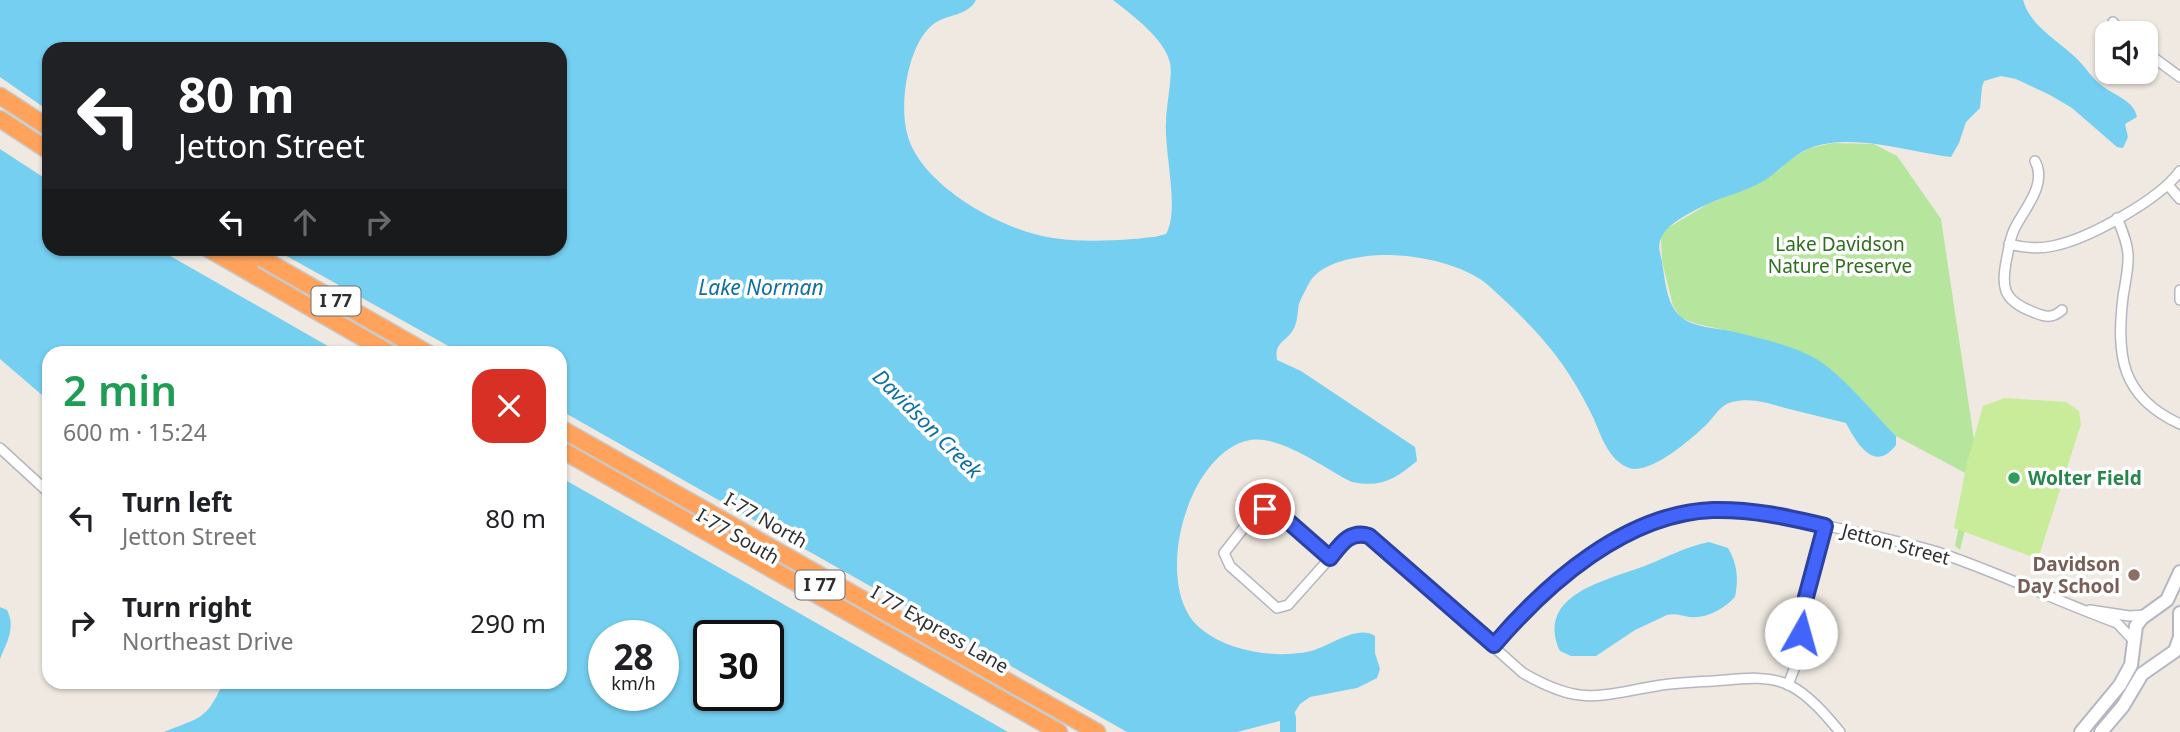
<!DOCTYPE html>
<html lang="en">
<head>
<meta charset="utf-8">
<style>
	body { margin:0; font-family:"Noto Sans",sans-serif; background:#f2f2f2; color:#202124; height:100vh; display:flex; flex-direction:column; font-size:26px; white-space:nowrap }
	* { box-sizing:border-box; margin:0 }
	p { font-size:23px; color:#757577 }
	.icon { flex:none; width:38px; height:38px; fill:none; stroke:currentColor; stroke-width:2; stroke-linecap:round; stroke-linejoin:round }
	.map { position:relative; flex:1; overflow:hidden }
	.details { position:absolute; left:42px; top:346px; width:525px; height:343px; display:flex; flex-direction:column; background:#fff; border-radius:21px; box-shadow:0 2px 5px #0004 }
	.details>* { flex:none }
	.hud { position:absolute; left:42px; top:42px; width:525px; height:214px; border-radius:21px; box-shadow:0 2px 5px #0004; background:#202124; color:#fff; overflow:hidden }
	.controls { position:absolute; left:2095px; top:21px; display:grid; gap:14px }
	.controls a { display:grid; place-items:center; width:63px; height:63px; border-radius:14px; background:#fff; box-shadow:0 2px 5px #0004; font-size:35px }
	.speed { position:absolute; left:588px; top:620px; display:flex; gap:14px; font-size:35px; font-weight:700; text-align:center }
	.speed>* { display:grid; place-content:center; width:91px; height:91px; border-radius:50%; background:#fff; box-shadow:0 2px 5px #0004; line-height:1 }
	.speed small { font-size:18px; font-weight:400 }
	.speed .limit { border:4px solid #111; border-radius:10px; background:#fff; color:#111 }
	.pin { position:absolute; display:grid; place-items:center; width:60px; height:60px; color:#fff; margin:-30px; border:4px solid #fff; border-radius:50%; box-shadow:0 2px 7px #0007 }
	.me { position:absolute; width:77px; margin:-38px; rotate:7deg; stroke-linejoin:round; filter:drop-shadow(0 0 5px #0008) }
	.turn { display:flex; align-items:center; gap:24px; height:147px; padding:0 21px; font-size:32px }
	.turn .icon { width:91px; height:91px; stroke-width:2.5 }
	.turn b { display:block; font-size:49px; line-height:60px }
	.lanes { display:flex; align-items:center; height:66px; padding:0 21px; background:#0003; justify-content:center; gap:35px; direction:ltr }
	.lanes .off { opacity:.35 }
	.round { display:grid; place-items:center; flex:none; width:74px; height:74px; border-radius:21px; background:#f2f2f2 }
	.headline { display:flex; align-items:center; justify-content:space-between; height:119px; padding:0 21px }
	h1 { font-size:42px; font-weight:600; line-height:52px; color:#1e9e55 }
	ul { padding:0; list-style:none }
	li { display:flex; align-items:center; gap:21px; height:105px; padding:0 21px }
	li div { flex:1 }
	li b { display:block; font-size:26px }
	li em { font-style:normal }
	.map>svg:first-child { display:block }
	.green { fill:#b6e59e }
	.pitch { fill:#c9ec9a }
	.water { fill:#75cff0; fill-rule:evenodd }
	.lines { fill:none; stroke-linecap:round; stroke-linejoin:round }
	.river { stroke:#75cff0; stroke-width:16 }
	.minor-casing { stroke:#b4b7c1; stroke-width:12 }
	.secondary-casing { stroke:#b4b7c1; stroke-width:16 }
	.motorway-casing { stroke:#c9c9c9; stroke-width:19 }
	.minor { stroke:#fff; stroke-width:9 }
	.secondary { stroke:#fff; stroke-width:12 }
	.motorway { stroke:#ffa35c; stroke-width:16 }
	.route-casing { stroke:#2b41a3; stroke-width:18 }
	.route { stroke:#4264fb; stroke-width:12 }
	.leisure-dot { fill:#2e9e5b; stroke:#fff; stroke-width:2.5 }
	.education-dot { fill:#8d6e63; stroke:#fff; stroke-width:2.5 }
	.labels { text-anchor:middle; stroke-width:7; stroke-linejoin:round; paint-order:stroke }
	.shield { fill:#fff; stroke:#6d6d6d; stroke-width:2 }
	.shield-label { font-size:18px; font-weight:bold; fill:#2e2e2e }
	.park-label { font-size:19px; fill:#2c6e1b; stroke:#fff }
	.leisure-label { font-size:19px; font-weight:bold; fill:#27864d; stroke:#fff; text-anchor:start }
	.street-label { font-size:19px; fill:#2e2e2e; stroke:#fff }
	.education-label { font-size:19px; font-weight:bold; fill:#785e54; stroke:#fff; text-anchor:end }
	.water-label { font-size:21px; font-style:italic; fill:#0d6fa3; stroke:#fff }
</style>
</head>
<body>
<div class="map">
<svg width="2180" height="732" viewBox="0 0 2180 732">
	<rect width="100%" height="100%" fill="#efe9e1"/>
	<!-- green -->
	<path class="green" d="M 1833,143 L 1874,144 L 1897,156 L 1941,219 L 1979,473 L 1960,550 L 1955,546 L 1969,475 L 1896,436 L 1819,361 L 1734,332 L 1697,324 L 1681,318 L 1673,306 L 1662,261 L 1661,237 L 1666,229 L 1708,204 L 1762,181 L 1778,171 L 1790,159 L 1810,148 Z"/>
	<!-- pitch -->
	<path class="pitch" d="M 2005,398 L 2066,402 L 2079,411 L 2081,424 L 2038,559 L 1954,528 L 1967,463 L 1983,406 Z"/>
	<!-- water -->
	<g class="water">
		<path d="M 0,0 L 976,0 C 968,16 948,14 935,23 C 925,30 918,42 914,53 C 905,75 901,110 907,133 C 919,185 1003,231 1053,238 C 1079,242 1107,241 1133,239 C 1140,239 1147,237 1154,237 L 1166,234 C 1180,211 1164,152 1166,122 C 1166,107 1173,75 1170,63 C 1165,39 1132,15 1113,0 L 2023,0 C 2031,28 2059,40 2078,60 C 2086,68 2092,78 2101,85 C 2113,95 2134,100 2137,117 L 2125,124 L 2128,137 L 2123,148 L 2117,147 L 2072,108 L 2050,95 L 2016,79 L 2001,76 L 1984,81 L 1982,87 L 1980,108 L 1966,122 L 1959,143 L 1951,157 C 1910,152 1851,132 1810,148 C 1797,153 1787,163 1776,172 C 1765,182 1748,189 1734,194 C 1715,200 1671,218 1662,236 C 1657,245 1660,252 1662,262 C 1665,279 1666,303 1680,316 C 1692,328 1719,328 1735,332 C 1762,339 1792,345 1816,359 C 1840,372 1875,415 1896,436 L 1896,445 C 1874,474 1856,442 1846,423 C 1827,418 1808,414 1789,409 C 1770,404 1753,397 1732,402 C 1719,405 1714,418 1705,426 C 1690,440 1650,475 1629,468 C 1608,460 1601,435 1593,417 C 1568,365 1542,335 1500,296 C 1493,290 1488,284 1480,279 C 1451,260 1401,252 1368,256 C 1346,259 1319,264 1308,285 C 1305,291 1301,298 1299,304 C 1297,313 1298,322 1293,330 C 1286,342 1274,342 1277,360 L 1301,371 L 1415,447 L 1417,461 C 1395,479 1382,488 1352,482 C 1325,469 1282,435 1250,440 C 1186,452 1151,587 1200,628 C 1228,652 1277,659 1311,651 C 1330,646 1358,624 1375,636 L 1375,653 L 1380,669 L 1377,678 L 1357,688 L 1310,697 L 1300,704 L 1291,718 L 1237,732 L 1127,732 L 560,410 L 560,354 L 461,353 L 274,249 L 560,248 L 560,49 L 49,49 L 49,111 L 0,77 Z"/>
		<path d="M 0,149 L 49,181 L 49,248 L 158,249 L 340,353 L 49,354 L 49,401 L 0,359 Z"/>
		<path d="M 560,477 L 1008,732 L 164,732 C 200,717 206,721 223,683 L 560,682 ZM 663,635 L 663,695 L 604,695 L 604,635 ZM 768,635 L 768,695 L 709,695 L 709,635 Z"/>
		<path d="M 1709,542 L 1728,548 C 1737,563 1739,579 1735,597 C 1724,609 1706,619 1689,617 C 1681,615 1675,613 1667,615 L 1635,630 L 1596,656 L 1571,656 L 1560,651 C 1534,593 1610,580 1647,565 C 1670,556 1685,547 1709,542 Z"/>
		<path d="M 0,607 L 7,610 C 16,627 7,642 0,659 Z"/>
	</g>
	<g class="lines">
		<!-- river -->
		<path class="river" d="M 1282,701 L 1288,718 L 1288,732"/>
		<defs>
			<g id="minor">
				<path d="M 2113,22 L 2122,33"/>
				<path d="M 2146,52 L 2180,77"/>
				<path d="M 2035,161 C 2048,185 2023,210 2014,230 C 2010,238 2009,248 2007,257 C 2001,287 2002,300 2033,312 C 2045,317 2052,319 2062,310"/>
				<path d="M 2168,185 L 2180,199"/>
				<path d="M 2117,218 C 2122,230 2127,241 2128,254 C 2129,268 2125,283 2123,297 C 2116,356 2121,397 2180,424"/>
				<path d="M 2009,244 C 2024,248 2039,249 2053,246 C 2088,239 2159,200 2180,171"/>
				<path d="M 2180,290 L 2180,300"/>
				<path d="M 0,448 L 49,493"/>
				<path d="M 1265,509 L 1273,510 L 1281,515 L 1330,558 L 1288,605 L 1277,608 L 1230,566 L 1224,553 L 1253,516 Z"/>
				<path d="M 1330,558 C 1341,544 1350,530 1369,536 L 1523,673 C 1580,706 1596,696 1656,686 C 1679,682 1703,682 1726,680 C 1746,678 1770,676 1789,685 C 1809,695 1826,715 1840,732"/>
				<path d="M 2090,610 L 2129,616 L 2145,615"/>
				<path d="M 1494,645 C 1544,587 1606,531 1683,514 C 1728,504 1775,514 1820,524 C 1858,533 1896,540 1934,551 C 1996,571 2056,601 2117,623 L 2133,640"/>
				<path d="M 1788,685 L 1799,656 L 1803,610 L 1825,526"/>
			</g>
			<g id="secondary">
				<path d="M 2081,732 L 2120,685 L 2131,665 L 2136,626 L 2142,618 L 2167,600 L 2180,572"/>
				<path d="M 2101,732 L 2123,706 L 2142,674 L 2175,651 L 2180,637 L 2180,613"/>
			</g>
			<g id="motorway">
				<path d="M 0,96 L 49,128"/>
				<path d="M 0,119 L 49,151"/>
				<path d="M 207,248 L 391,354"/>
				<path d="M 227,248 L 251,262"/>
				<path d="M 244,248 L 429,354"/>
				<path d="M 560,428 L 1097,732"/>
				<path d="M 560,449 L 1059,732"/>
			</g>
		</defs>
		<!-- minor casing -->
		<use href="#minor" class="minor-casing"/>
		<!-- secondary casing -->
		<use href="#secondary" class="secondary-casing"/>
		<!-- motorway casing -->
		<use href="#motorway" class="motorway-casing"/>
		<!-- minor -->
		<use href="#minor" class="minor"/>
		<!-- secondary -->
		<use href="#secondary" class="secondary"/>
		<!-- motorway -->
		<use href="#motorway" class="motorway"/>
	</g>
	<g class="lines">
		<defs>
			<path id="route" d="M 1265,509 L 1273,510 L 1281,515 L 1330,558 C 1341,544 1350,530 1369,536 L 1494,645 C 1547,583 1626,513 1713,510 C 1751,509 1788,517 1825,526 L 1806,597 L 1801,633"/>
		</defs>
		<!-- route casing -->
		<use href="#route" class="route-casing"/>
		<!-- route -->
		<use href="#route" class="route"/>
	</g>
	<!-- markers -->
	<circle class="leisure-dot" cx="2014" cy="478" r="7"/>
	<circle class="education-dot" cx="2134" cy="575" r="7"/>
	<g class="labels">
		<!-- shield labels -->
		<g class="shield">
			<rect x="311.5" y="286.5" width="49" height="29" rx="5"/>
			<rect x="795.5" y="570.5" width="49" height="29" rx="5"/>
		</g>
		<g class="shield-label">
			<text x="336" y="307">I 77</text>
			<text x="820" y="591">I 77</text>
		</g>
		<!-- park labels -->
		<g class="park-label">
			<text x="1840" y="251">Lake Davidson<tspan x="1840" dy="22">Nature Preserve</tspan></text>
		</g>
		<!-- leisure labels -->
		<g class="leisure-label">
			<text x="2028" y="485">Wolter Field</text>
		</g>
		<!-- street labels -->
		<g class="street-label">
			<text transform="translate(766 520) rotate(30)" y="7">I-77 North</text>
			<text transform="translate(738 536) rotate(30)" y="7">I-77 South</text>
			<text transform="translate(1896 544) rotate(15)" y="7">Jetton Street</text>
			<text transform="translate(940 629) rotate(30)" y="7">I 77 Express Lane</text>
		</g>
		<!-- education labels -->
		<g class="education-label">
			<text x="2120" y="571">Davidson<tspan x="2120" dy="22">Day School</tspan></text>
		</g>
		<!-- water labels -->
		<g class="water-label">
			<text x="761" y="295">Lake Norman</text>
			<text transform="translate(927 424) rotate(45)" y="7">Davidson Creek</text>
		</g>
	</g>
</svg>
<div class="controls">
<a><svg class="icon" aria-label="sound" viewBox="0 0 24 24"><path d="M4 9h4l5-4v14l-5-4H4zM17 9q2 3 0 6"/></svg></a>
</div>
<div class="speed"><div>28<small>km/h</small></div><div class="limit">30</div></div>
<div class="pin" style="left:1265px;top:509px;background:#d93025"><svg class="icon" aria-label="arrive" viewBox="0 0 24 24"><path d="M6 21V4h12l-3 4 3 4H6"/></svg></div>
<svg class="me" style="left:1801px;top:633px" viewBox="-20 -20 40 40"><circle r="19" fill="#fff"/><path d="M0-13L10 11 0 6-10 11z" fill="#4264fb"/></svg>
<div class="hud">
<div class="turn"><svg class="icon" aria-label="left" viewBox="0 0 24 24"><path d="M17 20v-9H6M10 6l-5 5 5 5"/></svg><div><b>80 m</b>Jetton Street</div></div>
<div class="lanes"><svg class="icon" aria-label="left" viewBox="0 0 24 24"><path d="M17 20v-9H6M10 6l-5 5 5 5"/></svg><svg class="icon off" aria-label="ahead" viewBox="0 0 24 24"><path d="M12 20V5M6 11l6-6 6 6"/></svg><svg class="icon off" aria-label="right" viewBox="0 0 24 24"><path d="M7 20v-9h11M14 6l5 5-5 5"/></svg></div>
</div>
<section class="details">
<div class="headline"><div><h1>2 min</h1><p>600 m · 15:24</p></div><a class="round" style="background:#d93025;color:#fff"><svg class="icon" aria-label="close" viewBox="0 0 24 24"><path d="M6 6l12 12M18 6L6 18"/></svg></a></div>
<ul>
<li><svg class="icon" aria-label="left" viewBox="0 0 24 24"><path d="M17 20v-9H6M10 6l-5 5 5 5"/></svg><div><b>Turn left</b><p>Jetton Street</p></div><em>80 m</em></li>
<li><svg class="icon" aria-label="right" viewBox="0 0 24 24"><path d="M7 20v-9h11M14 6l5 5-5 5"/></svg><div><b>Turn right</b><p>Northeast Drive</p></div><em>290 m</em></li>
</ul>
</section>
</div>
</body>
</html>
